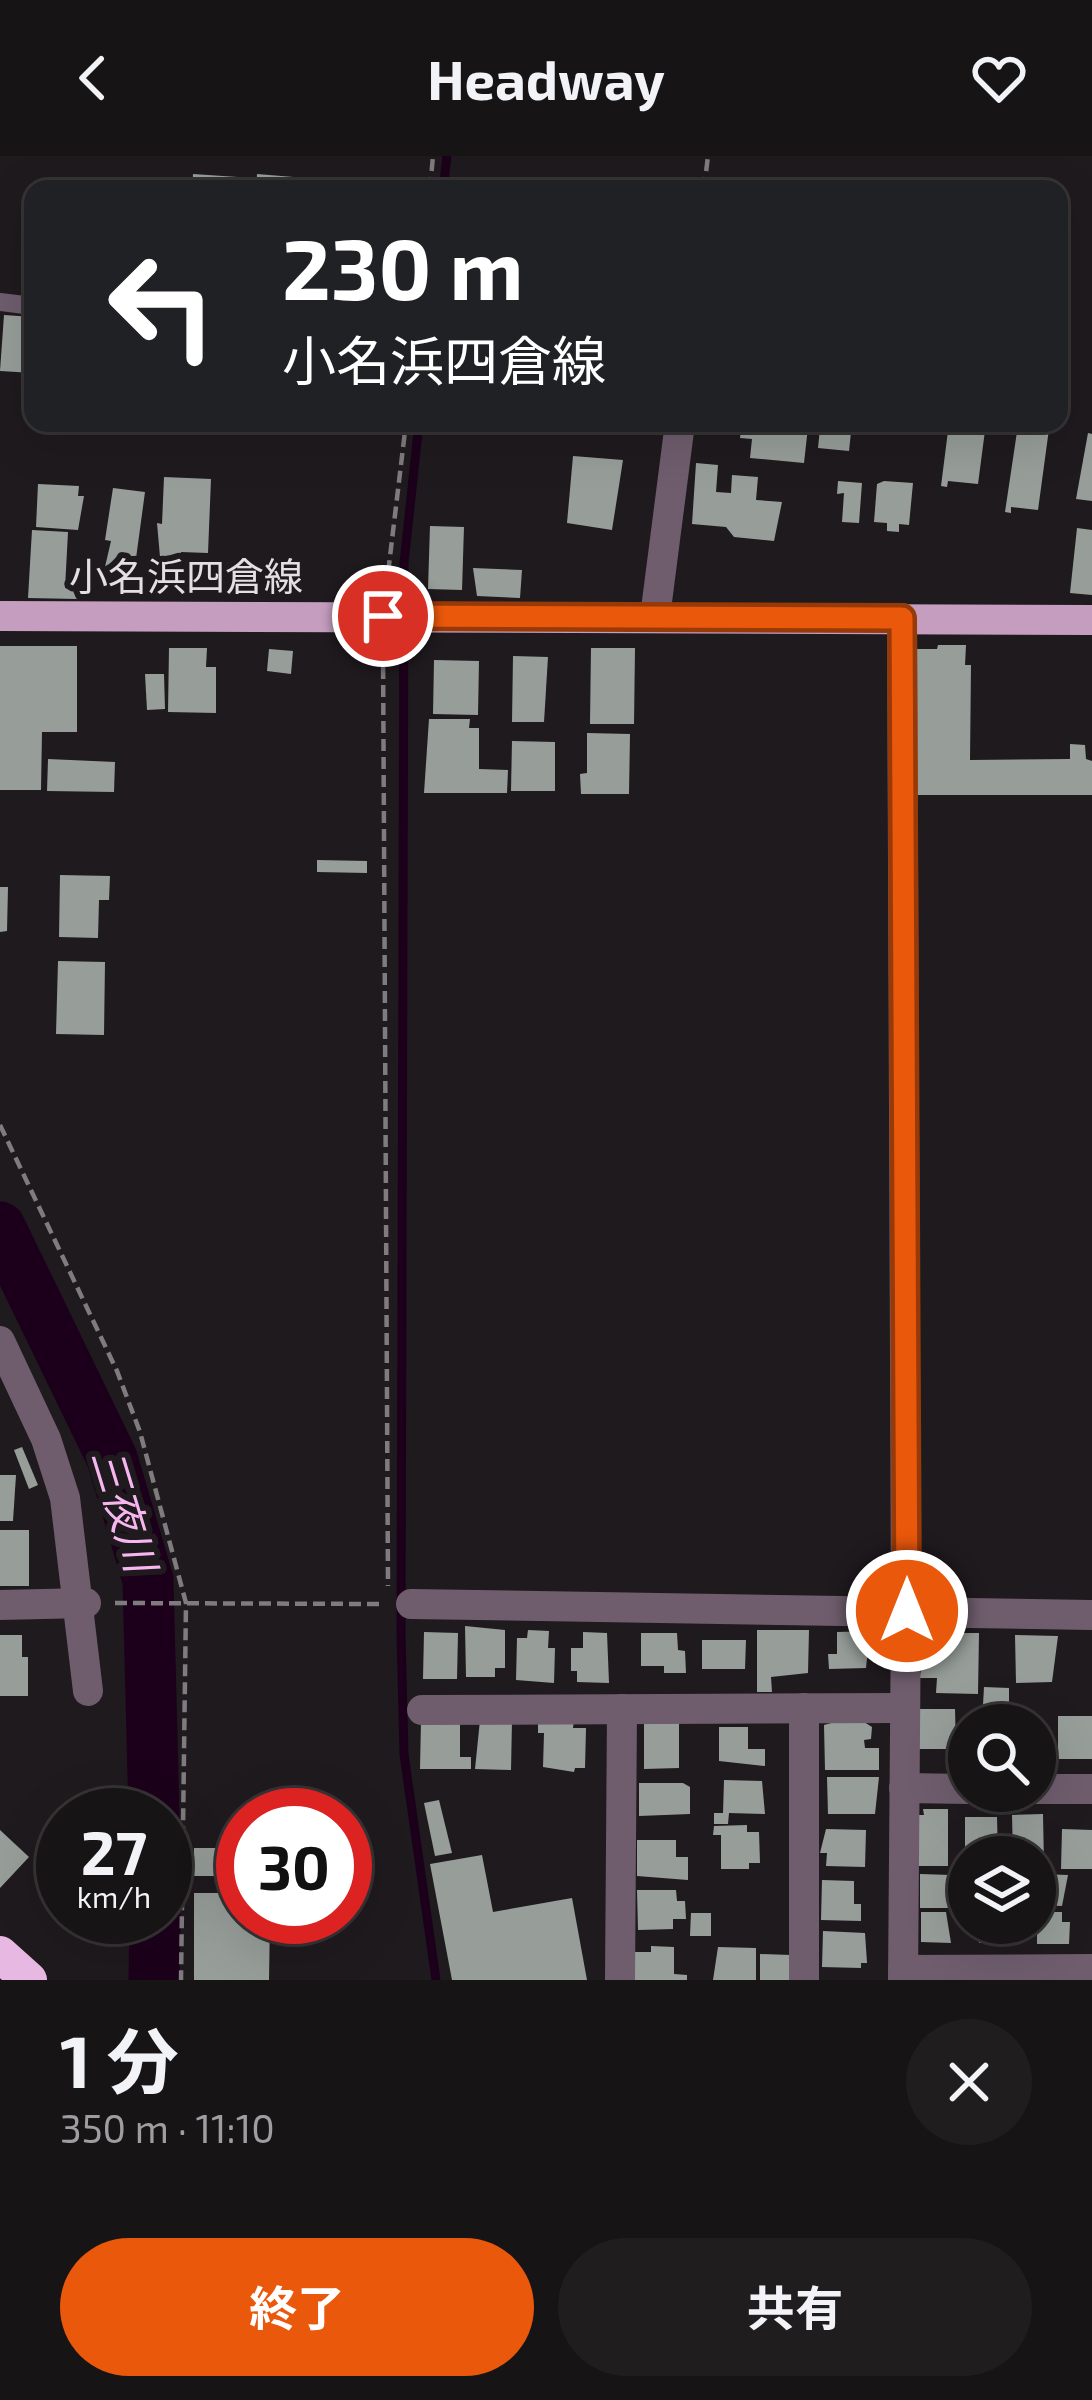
<!DOCTYPE html>
<html lang="ja">
<head>
<meta charset="utf-8">
<style>
	body { margin:0; font-family:"Exo 2","Noto Sans JP",sans-serif; background:#201d1f; color:#f1f3f6; height:100vh; display:flex; flex-direction:column; font-size:45px; white-space:nowrap }
	* { box-sizing:border-box; margin:0 }
	p { font-size:39px; color:#9e9ea1 }
	.icon { flex:none; width:66px; height:66px; fill:none; stroke:currentColor; stroke-width:2; stroke-linecap:round; stroke-linejoin:round }
	.map { position:relative; height:1824px; overflow:hidden }
	.sheet { display:flex; flex-direction:column; background:#171416; flex:1 }
	.sheet>* { flex:none }
	.top-card { position:absolute; left:24px; top:24px; width:1044px; height:252px; border-radius:24px; box-shadow:0 12px 48px #0002,0 0 0 3px #363335; background:#202124; color:#fff; overflow:hidden }
	.buttons { position:absolute; left:948px; top:1548px; display:grid; gap:24px }
	.buttons a { display:grid; place-items:center; width:108px; height:108px; border-radius:50%; background:#171416; box-shadow:0 12px 48px #0002,0 0 0 3px #363335; font-size:60px }
	.speed { position:absolute; left:36px; top:1632px; display:flex; gap:24px; font-size:60px; font-weight:700; text-align:center }
	.speed>* { display:grid; place-content:center; width:156px; height:156px; border-radius:50%; background:#171416; box-shadow:0 12px 48px #0002,0 0 0 3px #363335; line-height:1 }
	.speed small { font-size:30px; font-weight:400 }
	.speed .limit { border:18px solid #d22; background:#fff; color:#111 }
	.pin { position:absolute; display:grid; place-items:center; width:102px; height:102px; color:#fff; margin:-51px; border:6px solid #fff; border-radius:50%; box-shadow:0 3px 12px #0007 }
	.me { position:absolute; width:132px; margin:-66px; rotate:0deg; stroke-linejoin:round; filter:drop-shadow(0 0 9px #0008) }
	.turn { display:flex; align-items:center; gap:42px; height:252px; padding:0 60px; font-size:54px }
	.turn .icon { width:156px; height:156px; stroke-width:2.5 }
	.turn b { display:block; font-size:84px; line-height:102px }
	.round { display:grid; place-items:center; flex:none; width:126px; height:126px; border-radius:63px; background:#201d1f }
	.summary { display:flex; align-items:center; justify-content:space-between; height:204px; padding:0 60px }
	h1 { font-size:72px; font-weight:700; line-height:90px }
	.action { display:flex; gap:24px; margin-top:auto; padding:24px 60px }
	.action a { flex:1; height:138px; border-radius:72px; background:#ea580c; color:#fff; font-size:48px; font-weight:700; line-height:138px; text-align:center }
	.action a+a { background:#201d1f; color:#f1f3f6 }
	header { display:flex; justify-content:space-between; align-items:center; height:156px; padding:0 60px; background:#171416; font-size:54px; font-weight:700 }
	.map>svg:first-child { display:block }
	.lines { fill:none; stroke-linecap:round; stroke-linejoin:round }
	.stream { stroke:#1c001b; stroke-width:9 }
	.river { stroke:#1c001b; stroke-width:51 }
	.building { fill:#979e9a }
	.path { stroke:#7f7b7f; stroke-width:4.5; stroke-dasharray:12 6; stroke-linecap:butt }
	.lane { stroke:#6f5d6d; stroke-width:18 }
	.street { stroke:#6f5d6d; stroke-width:30 }
	.primary { stroke:#c59ebf; stroke-width:30 }
	.highway { stroke:#e7b8e1; stroke-width:36 }
	.route-casing { stroke:#983908; stroke-width:30 }
	.route { stroke:#ea580c; stroke-width:21 }
	.labels { text-anchor:middle; stroke-width:12; stroke-linejoin:round; paint-order:stroke }
	.street-label { font-size:39px; fill:#e3e0e3; stroke:#1f1a1e }
	.water-label { font-size:42px; font-style:italic; fill:#f8b6f0; stroke:#1f1a1e }
</style>
</head>
<body>
<header><svg class="icon" aria-label="back" viewBox="0 0 24 24"><path d="M15 5l-7 7 7 7"/></svg>Headway<svg class="icon" aria-label="heart" viewBox="0 0 24 24"><path d="M12 20l-8-8c-3-5 5-10 8-4 3-6 11-1 8 4z"/></svg></header>
<div class="map">
<svg width="1092" height="1824" viewBox="0 0 1092 1824">
	<rect width="100%" height="100%" fill="#1f1a1e"/>
	<g class="lines">
		<!-- stream -->
		<g class="stream">
			<path d="M 443,33 L 447,0"/>
			<path d="M 419,267 L 404,407 L 401,1479 L 404,1598 L 436,1824"/>
		</g>
		<!-- river -->
		<g class="river">
			<path d="M 0,1071 L 112,1302 L 148,1424 L 154,1659"/>
			<path d="M 154,1824 L 155,1761"/>
		</g>
	</g>
	<!-- building -->
	<g class="building">
		<path d="M 193,18 L 238,21 L 237,33 L 192,33 Z"/>
		<path d="M 257,18 L 306,22 L 305,33 L 256,33 Z"/>
		<path d="M 4,159 L 33,161 L 33,217 L 0,215 Z"/>
		<path d="M 742,267 L 852,267 L 849,295 L 818,292 L 820,272 L 808,271 L 804,307 L 750,302 L 752,283 L 740,282 Z"/>
		<path d="M 949,267 L 986,267 L 978,328 L 948,325 L 947,331 L 941,330 Z"/>
		<path d="M 1018,269 L 1049,273 L 1038,354 L 1011,351 L 1011,357 L 1005,356 Z"/>
		<path d="M 1088,277 L 1092,278 L 1092,345 L 1076,343 Z"/>
		<path d="M 573,300 L 623,304 L 612,374 L 567,367 Z"/>
		<path d="M 696,307 L 718,309 L 716,336 L 731,337 L 732,319 L 758,321 L 756,344 L 782,346 L 774,385 L 734,381 L 726,371 L 692,368 Z"/>
		<path d="M 164,321 L 211,323 L 208,397 L 181,396 L 180,402 L 160,401 L 157,367 L 162,368 Z"/>
		<path d="M 838,325 L 862,327 L 859,367 L 842,366 L 844,337 L 837,338 Z"/>
		<path d="M 884,325 L 913,327 L 909,369 L 899,368 L 899,376 L 887,375 L 887,367 L 874,366 L 877,328 Z"/>
		<path d="M 38,328 L 79,330 L 78,340 L 84,340 L 78,374 L 36,371 Z"/>
		<path d="M 113,332 L 145,336 L 132,432 L 101,428 L 111,385 L 105,384 Z"/>
		<path d="M 430,370 L 464,371 L 462,434 L 428,433 Z"/>
		<path d="M 1077,372 L 1092,374 L 1092,439 L 1070,437 Z"/>
		<path d="M 32,374 L 68,376 L 65,432 L 77,433 L 77,443 L 28,442 Z"/>
		<path d="M 196,405 L 233,407 L 232,437 L 184,436 L 185,413 L 196,413 Z"/>
		<path d="M 473,412 L 522,414 L 520,442 L 477,440 Z"/>
		<path d="M 938,489 L 966,489 L 965,509 L 971,509 L 970,604 L 1070,603 L 1070,588 L 1085,589 L 1086,603 L 1092,605 L 1092,639 L 916,639 L 916,493 L 937,493 Z"/>
		<path d="M 0,490 L 77,490 L 77,576 L 42,576 L 41,634 L 0,634 Z"/>
		<path d="M 169,492 L 207,492 L 206,511 L 216,511 L 216,557 L 168,556 Z"/>
		<path d="M 591,492 L 635,492 L 634,568 L 590,568 Z"/>
		<path d="M 269,493 L 293,495 L 291,518 L 267,515 Z"/>
		<path d="M 513,500 L 548,501 L 544,566 L 512,566 Z"/>
		<path d="M 434,504 L 479,505 L 478,559 L 433,558 Z"/>
		<path d="M 145,518 L 164,518 L 165,553 L 147,554 Z"/>
		<path d="M 429,563 L 470,563 L 469,572 L 479,572 L 479,613 L 508,614 L 507,637 L 424,637 Z"/>
		<path d="M 587,577 L 630,578 L 629,638 L 581,638 L 580,618 L 587,617 Z"/>
		<path d="M 512,585 L 555,586 L 555,635 L 511,635 Z"/>
		<path d="M 48,603 L 115,606 L 114,636 L 47,635 Z"/>
		<path d="M 317,704 L 367,705 L 367,717 L 317,716 Z"/>
		<path d="M 60,719 L 110,720 L 109,744 L 99,744 L 98,782 L 59,781 Z"/>
		<path d="M 0,731 L 8,731 L 7,775 L 0,776 Z"/>
		<path d="M 58,805 L 105,806 L 104,879 L 56,878 Z"/>
		<path d="M 22,1291 L 38,1329 L 29,1333 L 14,1294 Z"/>
		<path d="M 0,1319 L 16,1319 L 13,1365 L 0,1365 Z"/>
		<rect x="0" y="1374" width="29" height="56"/>
		<path d="M 465,1470 L 505,1474 L 505,1512 L 495,1512 L 495,1521 L 466,1521 Z"/>
		<path d="M 528,1474 L 549,1475 L 548,1492 L 555,1492 L 554,1527 L 516,1524 L 517,1482 L 527,1482 Z"/>
		<path d="M 757,1474 L 809,1474 L 808,1517 L 771,1521 L 772,1536 L 757,1536 Z"/>
		<path d="M 870,1475 L 866,1512 L 829,1513 L 828,1498 L 837,1498 L 837,1476 Z"/>
		<path d="M 424,1476 L 458,1477 L 457,1523 L 423,1523 Z"/>
		<path d="M 583,1476 L 607,1477 L 609,1527 L 577,1526 L 577,1515 L 571,1515 L 571,1492 L 583,1492 Z"/>
		<path d="M 641,1477 L 677,1477 L 678,1494 L 685,1495 L 686,1517 L 664,1517 L 664,1510 L 641,1510 Z"/>
		<path d="M 932,1477 L 979,1477 L 978,1538 L 936,1537 L 937,1522 L 919,1522 Z"/>
		<path d="M 0,1479 L 22,1479 L 22,1501 L 28,1501 L 28,1540 L 0,1540 Z"/>
		<path d="M 1015,1479 L 1058,1480 L 1052,1526 L 1016,1527 Z"/>
		<path d="M 702,1484 L 746,1484 L 745,1513 L 702,1513 Z"/>
		<path d="M 984,1531 L 1009,1532 L 1009,1549 L 983,1549 Z"/>
		<path d="M 917,1553 L 955,1553 L 956,1593 L 918,1593 Z"/>
		<rect x="984" y="1556" width="33" height="13"/>
		<rect x="1058" y="1560" width="34" height="43"/>
		<path d="M 460,1561 L 460,1601 L 471,1601 L 471,1613 L 420,1613 L 421,1564 Z"/>
		<path d="M 644,1561 L 679,1561 L 679,1612 L 644,1613 Z"/>
		<path d="M 538,1563 L 574,1564 L 573,1572 L 586,1572 L 585,1612 L 575,1612 L 574,1616 L 543,1611 L 544,1577 L 538,1577 Z"/>
		<path d="M 480,1564 L 512,1565 L 511,1614 L 475,1613 Z"/>
		<path d="M 835,1566 L 864,1566 L 872,1571 L 871,1583 L 864,1584 L 865,1592 L 879,1592 L 879,1614 L 825,1614 L 824,1569 Z"/>
		<path d="M 719,1571 L 748,1571 L 748,1593 L 765,1593 L 765,1610 L 719,1605 Z"/>
		<path d="M 827,1621 L 879,1621 L 875,1658 L 828,1658 Z"/>
		<path d="M 724,1624 L 762,1625 L 765,1658 L 729,1657 L 728,1668 L 714,1668 L 714,1657 L 723,1657 Z"/>
		<path d="M 639,1627 L 683,1627 L 690,1631 L 690,1658 L 639,1660 Z"/>
		<path d="M 439,1644 L 452,1697 L 435,1700 L 424,1647 Z"/>
		<path d="M 923,1653 L 948,1653 L 948,1710 L 916,1710 L 916,1659 L 924,1659 Z"/>
		<path d="M 1043,1658 L 1044,1709 L 1035,1709 L 1035,1701 L 1013,1701 L 1012,1659 Z"/>
		<path d="M 965,1661 L 997,1661 L 998,1701 L 965,1701 Z"/>
		<path d="M 747,1669 L 747,1676 L 759,1676 L 760,1707 L 749,1707 L 749,1713 L 721,1713 L 721,1679 L 713,1679 L 714,1670 Z"/>
		<path d="M 826,1673 L 866,1674 L 865,1711 L 826,1710 L 827,1697 L 820,1697 Z"/>
		<path d="M 1062,1673 L 1092,1674 L 1092,1713 L 1061,1713 Z"/>
		<path d="M 0,1674 L 29,1701 L 0,1732 Z"/>
		<path d="M 637,1684 L 676,1684 L 676,1701 L 688,1701 L 688,1724 L 637,1720 Z"/>
		<rect x="194" y="1692" width="29" height="28"/>
		<path d="M 482,1699 L 493,1756 L 572,1742 L 587,1824 L 452,1824 L 430,1708 Z"/>
		<path d="M 920,1718 L 951,1719 L 949,1752 L 920,1752 Z"/>
		<path d="M 1038,1718 L 1068,1719 L 1062,1750 L 1037,1749 Z"/>
		<path d="M 822,1724 L 854,1725 L 854,1748 L 861,1748 L 861,1765 L 821,1764 Z"/>
		<path d="M 637,1734 L 676,1734 L 677,1745 L 685,1745 L 686,1763 L 673,1763 L 673,1773 L 638,1774 Z"/>
		<path d="M 194,1737 L 243,1737 L 243,1761 L 270,1761 L 269,1824 L 194,1824 Z"/>
		<path d="M 921,1756 L 946,1756 L 951,1787 L 921,1786 Z"/>
		<path d="M 1037,1756 L 1062,1756 L 1062,1766 L 1070,1766 L 1069,1788 L 1037,1788 Z"/>
		<path d="M 691,1757 L 711,1757 L 711,1780 L 690,1780 Z"/>
		<path d="M 979,1767 L 1010,1768 L 1010,1787 L 979,1787 Z"/>
		<path d="M 823,1775 L 865,1777 L 867,1807 L 861,1807 L 861,1812 L 822,1811 Z"/>
		<path d="M 651,1790 L 674,1791 L 674,1818 L 687,1819 L 687,1824 L 635,1824 L 635,1796 L 651,1796 Z"/>
		<path d="M 718,1791 L 756,1792 L 756,1824 L 713,1824 Z"/>
		<path d="M 760,1798 L 791,1799 L 792,1824 L 760,1824 Z"/>
	</g>
	<g class="lines">
		<!-- path -->
		<g class="path">
			<path d="M 430,33 L 433,0"/>
			<path d="M 704,33 L 708,0"/>
			<path d="M 386,434 L 406,267"/>
			<path d="M 383,493 L 388,1430"/>
			<path d="M 0,969 L 117,1215 L 140,1276 L 186,1447 L 181,1824"/>
			<path d="M 115,1447 L 380,1448"/>
		</g>
		<!-- lane -->
		<path class="lane" d="M 0,146 L 33,150"/>
		<!-- street -->
		<g class="street">
			<path d="M 655,461 L 680,267"/>
			<path d="M 902,462 L 906,1455 L 903,1824"/>
			<path d="M 0,1185 L 46,1283 L 65,1342 L 88,1535"/>
			<path d="M 411,1448 L 1092,1459"/>
			<path d="M 0,1449 L 86,1447"/>
			<path d="M 422,1554 L 904,1552"/>
			<path d="M 904,1632 L 969,1633"/>
			<path d="M 1035,1633 L 1092,1633"/>
			<path d="M 903,1814 L 1092,1813"/>
			<path d="M 620,1824 L 622,1553"/>
			<path d="M 804,1824 L 804,1552"/>
		</g>
		<!-- primary -->
		<path class="primary" d="M 0,460 L 1092,464"/>
		<!-- highway -->
		<path class="highway" d="M 0,1798 L 29,1824"/>
	</g>
	<g class="lines">
		<defs>
			<path id="route" d="M 383,460 L 902,462 L 907,1455"/>
		</defs>
		<!-- route casing -->
		<use href="#route" class="route-casing"/>
		<!-- route -->
		<use href="#route" class="route"/>
	</g>
	<g class="labels">
		<!-- street labels -->
		<g class="street-label">
			<text x="186" y="435">小名浜四倉線</text>
		</g>
		<!-- water labels -->
		<g class="water-label">
			<text transform="translate(124 1354) rotate(73)" y="15">三夜川</text>
		</g>
	</g>
</svg>
<div class="buttons">
<a><svg class="icon" aria-label="search" viewBox="0 0 24 24"><circle cx="10" cy="10" r="6"/><path d="M15 15l6 6"/></svg></a>
<a><svg class="icon" aria-label="layers" viewBox="0 0 24 24"><path d="M12 4l9 5-9 5-9-5zM3 14l9 5 9-5"/></svg></a>
</div>
<div class="speed"><div>27<small>km/h</small></div><div class="limit">30</div></div>
<div class="pin" style="left:383px;top:460px;background:#d93025"><svg class="icon" aria-label="arrive" viewBox="0 0 24 24"><path d="M6 21V4h12l-3 4 3 4H6"/></svg></div>
<svg class="me" style="left:907px;top:1455px" viewBox="-20 -20 40 40"><circle r="17" fill="#ea580c" stroke="#fff" stroke-width="3"/><path d="M0-11L8 9 0 5-8 9z" fill="#fff"/></svg>
<div class="top-card">
<div class="turn"><svg class="icon" aria-label="left" viewBox="0 0 24 24"><path d="M17 20v-9H6M10 6l-5 5 5 5"/></svg><div><b>230 m</b>小名浜四倉線</div></div>
</div>
</div>
<section class="sheet">
<div class="summary"><div><h1>1 分</h1><p>350 m · 11:10</p></div><a class="round"><svg class="icon" aria-label="close" viewBox="0 0 24 24"><path d="M6 6l12 12M18 6L6 18"/></svg></a></div>
<div class="action"><a>終了</a><a>共有</a></div>
</section>
</body>
</html>
